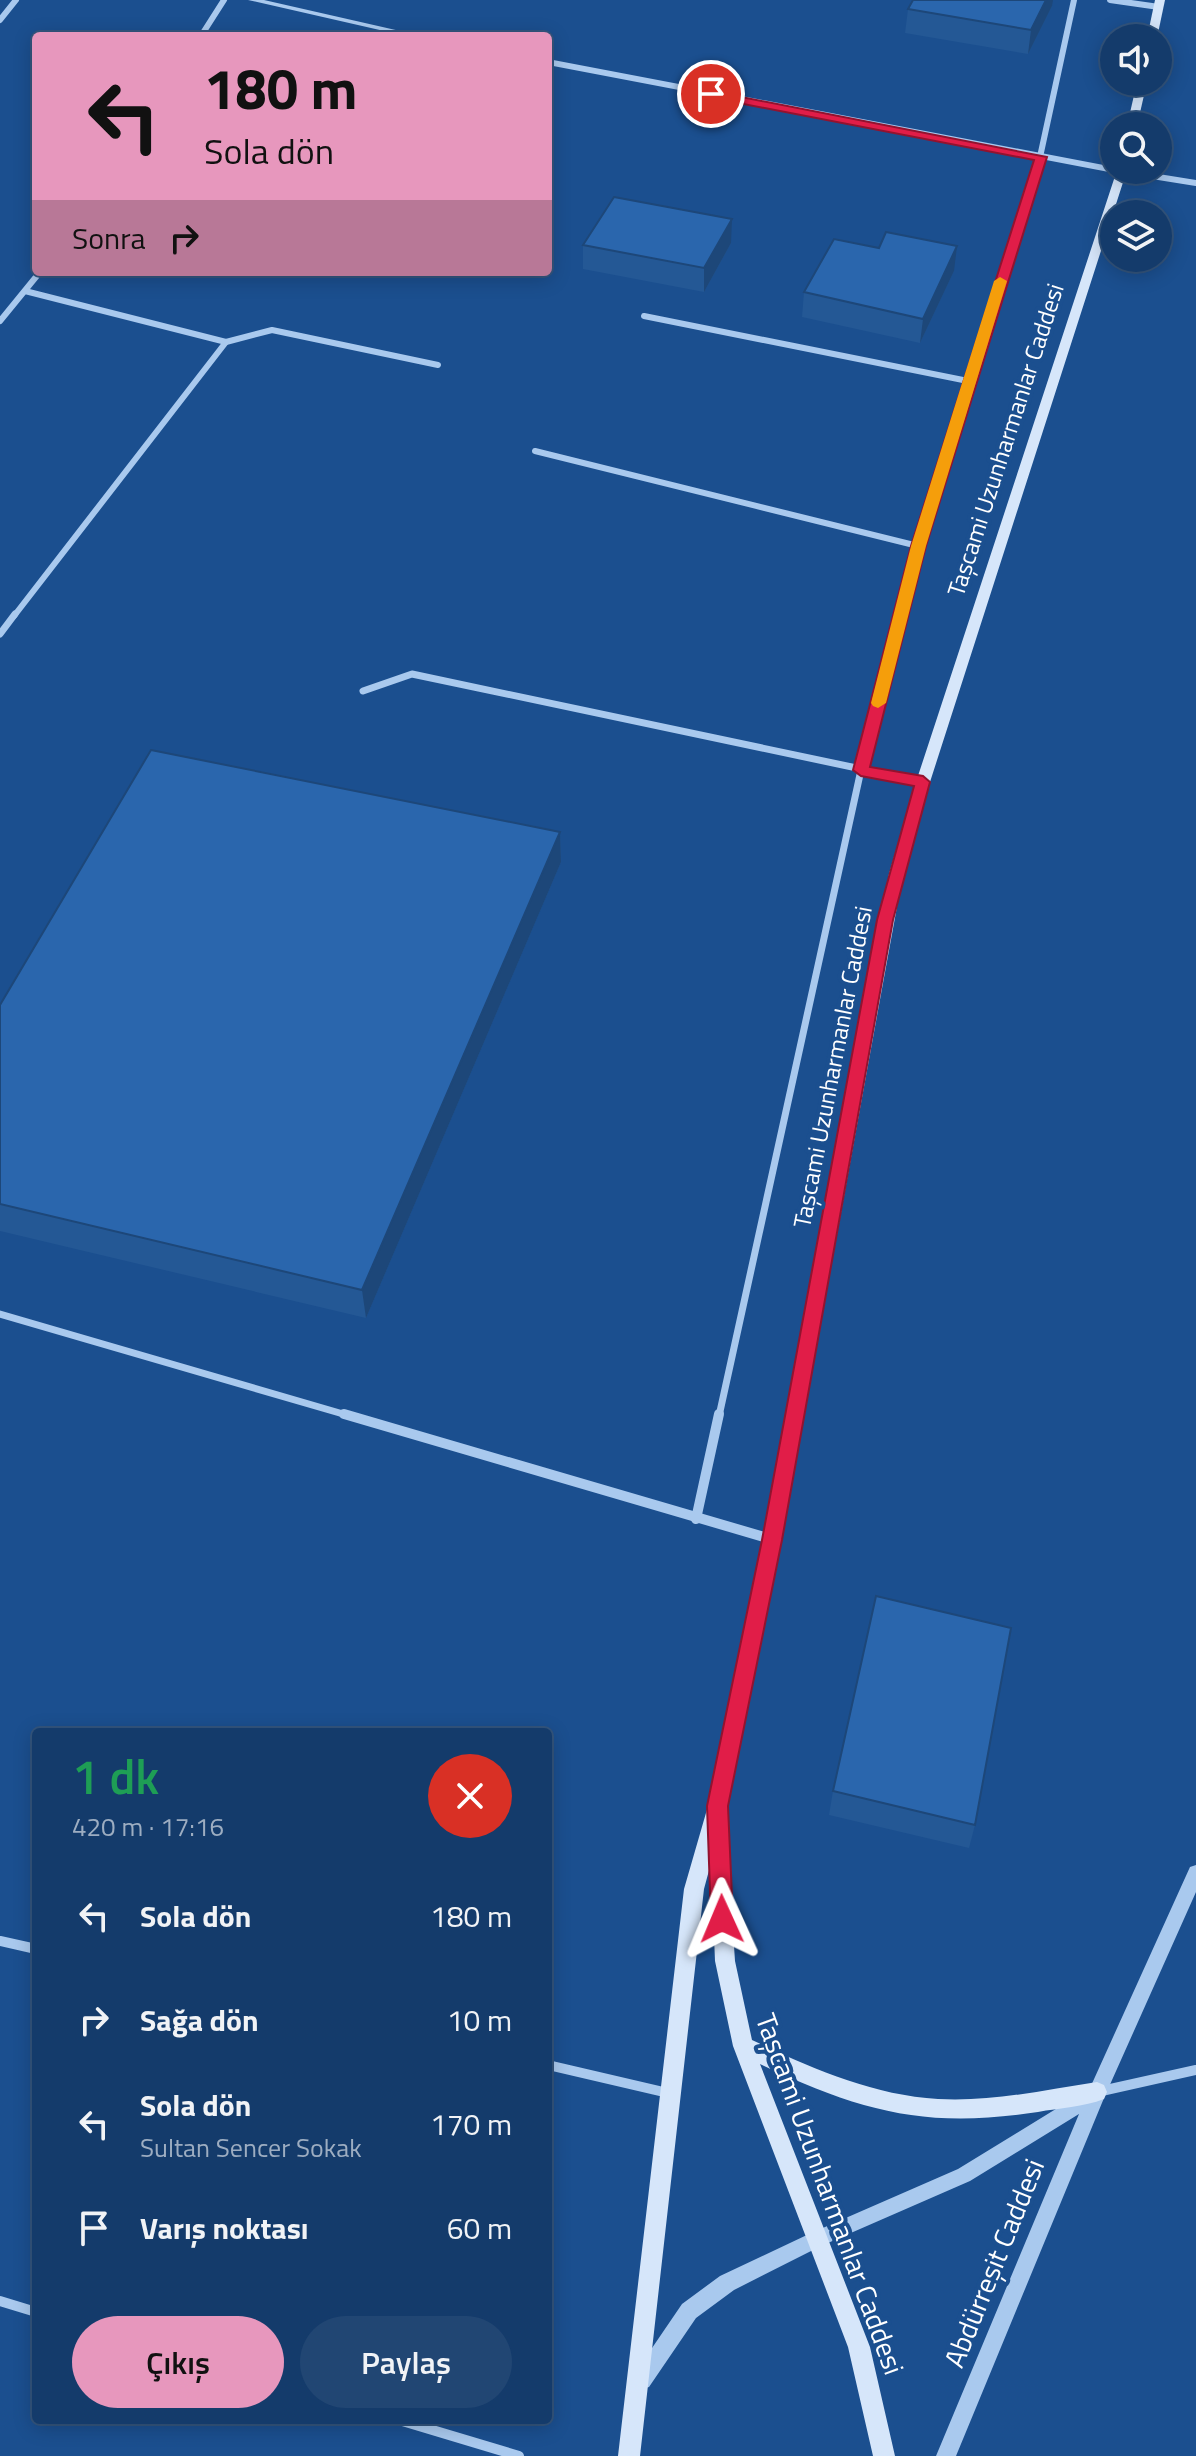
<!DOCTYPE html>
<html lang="tr">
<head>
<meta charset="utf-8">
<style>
	body { margin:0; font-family:"Titillium Web",sans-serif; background:#214673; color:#f1f3f6; height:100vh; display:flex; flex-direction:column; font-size:30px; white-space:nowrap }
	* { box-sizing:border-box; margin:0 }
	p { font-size:26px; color:#9dadc1 }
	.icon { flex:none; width:44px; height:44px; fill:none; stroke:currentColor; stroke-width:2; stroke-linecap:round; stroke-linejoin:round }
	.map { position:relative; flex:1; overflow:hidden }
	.sheet { position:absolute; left:32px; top:1728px; width:520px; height:696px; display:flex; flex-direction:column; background:#143b6b; border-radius:8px; box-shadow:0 4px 20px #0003,0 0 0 2px #33557e }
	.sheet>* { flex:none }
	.banner { position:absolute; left:32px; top:32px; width:520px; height:244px; border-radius:8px; box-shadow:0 4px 20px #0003,0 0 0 2px #33557e; background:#e797bd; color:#111; overflow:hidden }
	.buttons { position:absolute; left:1100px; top:24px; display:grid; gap:16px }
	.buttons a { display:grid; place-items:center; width:72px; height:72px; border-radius:50%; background:#143b6b; box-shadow:0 4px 20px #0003,0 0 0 2px #33557e; font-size:40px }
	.pin { position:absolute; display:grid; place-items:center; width:68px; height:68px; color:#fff; margin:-34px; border:4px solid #fff; border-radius:50%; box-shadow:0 2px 8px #0007 }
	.me { position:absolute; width:88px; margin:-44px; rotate:359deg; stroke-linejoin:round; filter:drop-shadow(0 0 6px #0008) }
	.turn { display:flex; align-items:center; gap:28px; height:168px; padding:0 40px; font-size:36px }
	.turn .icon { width:104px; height:104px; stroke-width:2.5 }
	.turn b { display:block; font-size:56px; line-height:68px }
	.then { display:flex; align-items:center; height:76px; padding:0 40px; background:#0003; gap:16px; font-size:30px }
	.round { display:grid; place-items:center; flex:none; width:84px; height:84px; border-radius:42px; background:#214673 }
	.head { display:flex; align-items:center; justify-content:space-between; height:136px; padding:0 40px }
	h1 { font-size:48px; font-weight:600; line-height:60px; color:#1e9e55 }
	.action { display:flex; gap:16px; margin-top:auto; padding:16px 40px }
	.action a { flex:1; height:92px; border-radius:48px; background:#e797bd; color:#111; font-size:32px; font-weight:600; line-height:92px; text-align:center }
	.action a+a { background:#214673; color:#f1f3f6 }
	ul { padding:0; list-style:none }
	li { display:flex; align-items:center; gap:24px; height:104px; padding:0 40px }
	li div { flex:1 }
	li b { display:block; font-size:30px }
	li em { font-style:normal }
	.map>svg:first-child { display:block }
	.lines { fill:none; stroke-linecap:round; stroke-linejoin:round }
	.minor-far2 { stroke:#a9c9ee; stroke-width:6 }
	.minor-far1 { stroke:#a9c9ee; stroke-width:7 }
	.minor { stroke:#a9c9ee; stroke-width:10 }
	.tertiary { fill:#a9c9ee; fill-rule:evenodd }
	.secondary { fill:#d6e6fa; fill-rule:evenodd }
	.wall { fill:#245895 }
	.shaded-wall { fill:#1d4779 }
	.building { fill:#2a66ad; stroke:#1d4779; stroke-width:2 }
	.route { fill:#e11d48; stroke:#92132f; stroke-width:2 }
	.slow { fill:#f59e0b }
	.labels { text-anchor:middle; stroke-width:8; stroke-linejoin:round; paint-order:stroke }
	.street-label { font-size:24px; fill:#fff; stroke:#1b4f8f }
	.near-street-label { font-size:28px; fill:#fff; stroke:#1b4f8f }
</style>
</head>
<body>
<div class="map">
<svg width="1196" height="2456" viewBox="0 0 1196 2456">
	<rect width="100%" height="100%" fill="#1b4f8f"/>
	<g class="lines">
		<!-- minor-far2 -->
		<g class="minor-far2">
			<path d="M 1110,0 L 1159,7"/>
			<path d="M 0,20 L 16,0"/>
			<path d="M 201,36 L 224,0"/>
			<path d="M 1121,171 L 1196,183"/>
			<path d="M 644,316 L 968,381"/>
			<path d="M 0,321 L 40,272"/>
			<path d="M 226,342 L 272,330 L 438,365"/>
			<path d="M 535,451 L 918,546"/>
			<path d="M 14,616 L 226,342 L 25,291"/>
			<path d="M 900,616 L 918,546 L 1040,157 L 1074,0"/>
		</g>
		<!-- minor-far1 -->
		<g class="minor-far1">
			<path d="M 0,634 L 15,614"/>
			<path d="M 363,691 L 412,674 L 923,782"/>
			<path d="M 0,1314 L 350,1416"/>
			<path d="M 719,1416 L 861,770 L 901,614"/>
		</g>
		<!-- minor -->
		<g class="minor">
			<path d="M 344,1414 L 771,1539"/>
			<path d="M 696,1519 L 719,1414"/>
			<path d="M 0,1941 L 36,1949"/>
			<path d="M 548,2065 L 668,2093"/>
			<path d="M 1097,2092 L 1196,2070"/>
			<path d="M 0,2301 L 36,2312"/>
			<path d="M 399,2420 L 519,2456"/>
		</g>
		<!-- tertiary -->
		<g class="tertiary">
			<path d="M 248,0 L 264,0 L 422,36 L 406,36 Z"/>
			<path d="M 548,59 L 1114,167 L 1114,170 L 1119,170 L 1114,173 L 548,65 Z"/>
			<path d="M 1196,1865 L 1196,1892 L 1104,2098 L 956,2456 L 936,2456 L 1079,2114 L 970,2181 L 821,2246 L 734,2290 L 696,2318 L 649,2387 L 642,2389 L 635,2387 L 633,2380 L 635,2373 L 682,2304 L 720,2276 L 809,2234 L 958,2169 L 1090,2088 L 1190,1867 Z"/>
		</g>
		<!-- secondary -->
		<g class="secondary">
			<path d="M 1155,0 L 1165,0 L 1157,38 L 1147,38 Z"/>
			<path d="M 1137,82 L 1147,82 L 1137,126 L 1127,126 Z"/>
			<path d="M 1117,170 L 1127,170 L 930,782 L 903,874 L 781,1540 L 725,1811 L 735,1961 L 752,2040 C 811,2068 872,2095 938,2099 C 991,2102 1045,2090 1097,2082 L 1104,2085 L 1107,2092 L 1104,2099 C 1084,2107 1059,2108 1038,2112 C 925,2129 863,2112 760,2064 L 870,2347 L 895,2456 L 873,2456 L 848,2347 L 733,2046 L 715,1961 L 711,1863 L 704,1889 L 640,2456 L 618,2456 L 684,1889 L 708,1806 L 763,1540 L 889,874 L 916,782 Z"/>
		</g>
	</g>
	<!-- wall -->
	<g class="wall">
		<path d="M 1052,6 L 1028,54 L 905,33 L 908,9 Z"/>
		<path d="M 731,243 L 704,292 L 583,269 L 583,245 Z"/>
		<path d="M 954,271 L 920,343 L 802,317 L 804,292 Z"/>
		<path d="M 560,832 L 561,862 L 366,1318 L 0,1231 L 0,1005 Z"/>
		<path d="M 833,1791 L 975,1825 L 969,1848 L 829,1815 Z"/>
	</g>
	<!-- shaded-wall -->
	<g class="shaded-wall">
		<path d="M 1046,0 L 1053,0 L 1052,6 L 1028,54 L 1031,30 Z"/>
		<path d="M 732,219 L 731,243 L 704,292 L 704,268 Z"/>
		<path d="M 957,246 L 954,271 L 920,343 L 923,319 Z"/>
		<path d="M 560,832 L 561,862 L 366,1318 L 362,1290 Z"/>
	</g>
	<!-- building -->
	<g class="building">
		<path d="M 913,0 L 1046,0 L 1031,30 L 908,9 Z"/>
		<path d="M 614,197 L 732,219 L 704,268 L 583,245 Z"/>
		<path d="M 886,232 L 957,246 L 923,319 L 804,292 L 834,239 L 879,248 Z"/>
		<path d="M 151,750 L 560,832 L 362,1290 L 0,1204 L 0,1005 Z"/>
		<path d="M 876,1596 L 1011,1628 L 975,1825 L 833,1791 Z"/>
	</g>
	<!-- route -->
	<path class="route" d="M 711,91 L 1047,157 L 926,546 L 870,767 L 923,776 L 930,782 L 893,920 L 782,1540 L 728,1806 L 733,1919 L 730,1926 L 722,1930 L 714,1926 L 711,1919 L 707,1806 L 762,1540 L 877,920 L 914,786 L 861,776 L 853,770 L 911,546 L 1034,160 L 707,97 L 707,92 Z"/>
	<!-- slow -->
	<path class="slow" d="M 1000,277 L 1007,281 L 926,546 L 886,703 L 878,708 L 873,706 L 871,703 L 911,546 L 994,281 Z"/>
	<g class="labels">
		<!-- street labels -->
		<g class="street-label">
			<text transform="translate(1006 440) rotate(-72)" y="8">Taşcami Uzunharmanlar Caddesi</text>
			<text transform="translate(833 1067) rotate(-79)" y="8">Taşcami Uzunharmanlar Caddesi</text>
		</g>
		<!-- near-street labels -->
		<g class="near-street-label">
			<text transform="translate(830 2194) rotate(70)" y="10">Taşcami Uzunharmanlar Caddesi</text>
			<text transform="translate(994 2263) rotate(-68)" y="10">Abdürreşit Caddesi</text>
		</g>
	</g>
</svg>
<div class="buttons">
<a><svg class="icon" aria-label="sound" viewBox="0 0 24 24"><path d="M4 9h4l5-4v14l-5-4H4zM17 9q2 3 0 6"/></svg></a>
<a><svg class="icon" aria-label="search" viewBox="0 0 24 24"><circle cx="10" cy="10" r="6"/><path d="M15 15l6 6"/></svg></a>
<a><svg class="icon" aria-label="layers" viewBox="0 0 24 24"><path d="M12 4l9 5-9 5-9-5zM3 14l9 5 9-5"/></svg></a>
</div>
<div class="pin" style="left:711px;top:94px;background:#d93025"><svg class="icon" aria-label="arrive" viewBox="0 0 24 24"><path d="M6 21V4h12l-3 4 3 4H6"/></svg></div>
<svg class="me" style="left:722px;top:1919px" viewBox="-20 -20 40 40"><path d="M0-17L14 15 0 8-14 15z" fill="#e11d48" stroke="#fff" stroke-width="4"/></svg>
<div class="banner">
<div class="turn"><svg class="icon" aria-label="left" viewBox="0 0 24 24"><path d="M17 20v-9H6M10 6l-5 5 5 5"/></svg><div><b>180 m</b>Sola dön</div></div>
<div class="then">Sonra<svg class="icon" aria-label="right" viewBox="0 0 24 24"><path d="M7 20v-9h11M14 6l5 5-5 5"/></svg></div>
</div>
<section class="sheet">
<div class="head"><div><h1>1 dk</h1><p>420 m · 17:16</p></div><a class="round" style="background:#d93025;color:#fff"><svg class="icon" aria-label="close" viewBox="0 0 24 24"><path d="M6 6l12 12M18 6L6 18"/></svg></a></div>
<ul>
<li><svg class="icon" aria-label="left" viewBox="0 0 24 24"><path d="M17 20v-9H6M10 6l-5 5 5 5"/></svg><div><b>Sola dön</b></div><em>180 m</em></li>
<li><svg class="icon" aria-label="right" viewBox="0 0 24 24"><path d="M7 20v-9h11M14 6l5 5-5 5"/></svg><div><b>Sağa dön</b></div><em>10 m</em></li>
<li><svg class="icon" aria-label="left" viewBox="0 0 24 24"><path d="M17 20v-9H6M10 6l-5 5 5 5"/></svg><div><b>Sola dön</b><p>Sultan Sencer Sokak</p></div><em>170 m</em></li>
<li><svg class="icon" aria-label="arrive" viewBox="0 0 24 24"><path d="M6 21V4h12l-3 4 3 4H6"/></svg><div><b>Varış noktası</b></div><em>60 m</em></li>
</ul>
<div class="action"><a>Çıkış</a><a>Paylaş</a></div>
</section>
</div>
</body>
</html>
